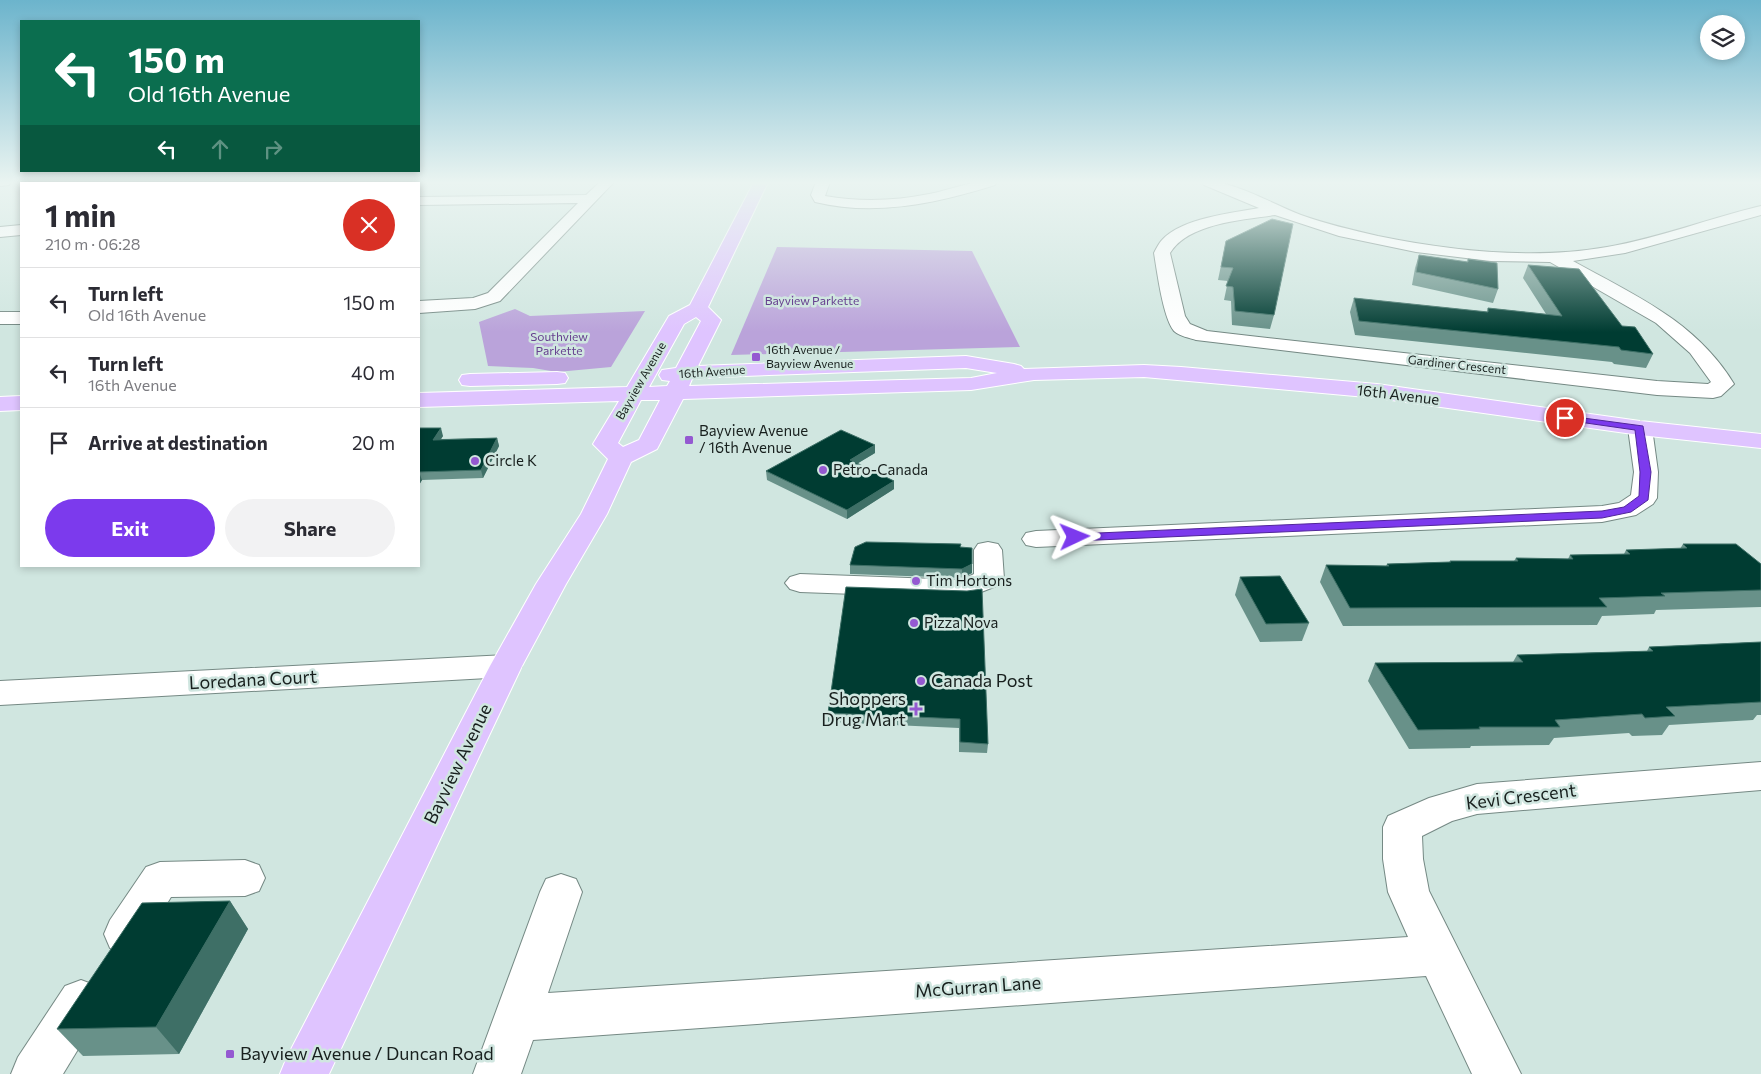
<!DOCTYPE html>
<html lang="en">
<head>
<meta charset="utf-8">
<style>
	body { margin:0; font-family:Commissioner,sans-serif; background:#f2f2f3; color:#2b2b33; height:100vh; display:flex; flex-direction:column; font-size:19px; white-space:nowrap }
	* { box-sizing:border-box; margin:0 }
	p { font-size:16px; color:#7c7c81 }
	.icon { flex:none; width:28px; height:28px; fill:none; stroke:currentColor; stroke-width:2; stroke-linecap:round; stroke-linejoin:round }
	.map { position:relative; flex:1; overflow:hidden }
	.details { position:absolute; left:20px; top:182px; width:400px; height:385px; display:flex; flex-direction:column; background:#fff; border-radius:0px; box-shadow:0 2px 8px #0003 }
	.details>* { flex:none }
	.top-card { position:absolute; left:20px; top:20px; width:400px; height:152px; border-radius:0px; box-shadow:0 2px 8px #0003; background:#0b6e4f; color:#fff; overflow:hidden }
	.tools { position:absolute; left:1700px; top:15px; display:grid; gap:10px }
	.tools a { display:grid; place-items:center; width:45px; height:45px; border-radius:50%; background:#fff; box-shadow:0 2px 8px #0003; font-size:25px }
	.pin { position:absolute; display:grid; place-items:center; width:42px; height:42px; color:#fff; margin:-21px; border:2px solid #fff; border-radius:50%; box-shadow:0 1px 5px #0007 }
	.me { position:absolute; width:55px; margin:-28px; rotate:88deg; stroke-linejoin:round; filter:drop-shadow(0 0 4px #0008) }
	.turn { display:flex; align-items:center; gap:18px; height:105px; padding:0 25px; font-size:22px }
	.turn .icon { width:65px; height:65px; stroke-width:2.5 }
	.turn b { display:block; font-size:35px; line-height:42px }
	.lanes { display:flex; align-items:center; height:48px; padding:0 25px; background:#0003; justify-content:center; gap:25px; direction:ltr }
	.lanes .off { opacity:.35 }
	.round { display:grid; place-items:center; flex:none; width:52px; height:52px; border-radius:26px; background:#f2f2f3 }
	.headline { display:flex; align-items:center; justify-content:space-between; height:85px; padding:0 25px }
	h1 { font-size:30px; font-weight:700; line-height:38px }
	.action { display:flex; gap:10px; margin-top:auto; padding:10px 25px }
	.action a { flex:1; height:58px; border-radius:30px; background:#7c3aed; color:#fff; font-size:20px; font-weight:700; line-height:58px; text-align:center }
	.action a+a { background:#f2f2f3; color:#2b2b33 }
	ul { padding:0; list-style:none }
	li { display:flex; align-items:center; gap:15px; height:70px; padding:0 25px; border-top:1px solid #e1e1e2 }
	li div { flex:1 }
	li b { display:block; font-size:19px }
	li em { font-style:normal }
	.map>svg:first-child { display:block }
	.green { fill:#baa3da }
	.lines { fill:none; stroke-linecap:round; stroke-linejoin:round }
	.minor-casing { stroke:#758984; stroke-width:2 }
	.major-casing { stroke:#fff; stroke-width:2 }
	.minor { fill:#fff; fill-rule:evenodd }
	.major { fill:#dfc4ff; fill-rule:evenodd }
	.wall { fill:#689189 }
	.shaded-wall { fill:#3e6f66 }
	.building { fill:#003c32; stroke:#3e6f66 }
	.route { fill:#7c3aed; stroke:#51269a }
	.poi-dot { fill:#9459d1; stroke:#d0e6e0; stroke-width:2 }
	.labels { text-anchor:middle; stroke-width:5; stroke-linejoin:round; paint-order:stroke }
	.far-park-label { font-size:12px; fill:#66408f; stroke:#d0e6e0 }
	.far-poi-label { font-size:12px; fill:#18201e; stroke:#d0e6e0; text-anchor:start }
	.far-street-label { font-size:12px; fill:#18201e; stroke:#d0e6e0 }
	.street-label { font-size:15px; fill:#18201e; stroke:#d0e6e0 }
	.poi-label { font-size:15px; fill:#18201e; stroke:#d0e6e0; text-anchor:start }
	.near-street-label { font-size:18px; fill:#18201e; stroke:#d0e6e0 }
	.near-poi-label { font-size:18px; fill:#18201e; stroke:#d0e6e0; text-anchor:start }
</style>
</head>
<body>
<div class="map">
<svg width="1761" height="1074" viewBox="0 0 1761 1074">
	<rect width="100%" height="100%" fill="#d0e6e0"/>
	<!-- green -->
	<g class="green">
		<path d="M 777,247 L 972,251 L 1020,347 L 731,355 Z"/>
		<path d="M 515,309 L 530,316 L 645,311 L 611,367 L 557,372 L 533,368 L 488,366 L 479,322 Z"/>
	</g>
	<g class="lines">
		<defs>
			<g id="minor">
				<path d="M 0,182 L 11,182 L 9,185 L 0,186 Z"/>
				<path d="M 600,182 L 614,182 L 500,301 L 475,309 L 419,313 L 419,301 L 473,298 L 488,293 L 578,203 L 419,205 L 419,197 L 586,195 Z"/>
				<path d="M 816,182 L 830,182 L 825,196 C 860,202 895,201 929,194 C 951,190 974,179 997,182 L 995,185 C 937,203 876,217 815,202 L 811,195 Z"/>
				<path d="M 1202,182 C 1229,178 1274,205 1301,215 C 1326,224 1352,230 1378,236 C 1451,251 1533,260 1607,247 C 1660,238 1710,218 1761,206 L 1761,215 L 1625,253 L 1573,261 C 1634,295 1696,321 1734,384 L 1721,396 L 1713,398 L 1657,395 L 1196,340 C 1190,338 1179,336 1174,331 C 1163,318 1157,271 1154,253 C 1156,249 1159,243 1162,240 C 1182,218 1232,213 1259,208 L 1204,185 ZM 1275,215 L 1339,236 L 1416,252 L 1491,261 L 1550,262 L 1656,323 L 1690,353 L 1711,382 L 1708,384 L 1657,381 L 1250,336 L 1207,331 L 1190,324 L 1185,316 L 1170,253 C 1188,223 1243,220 1275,215 Z"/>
				<path d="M 21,225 L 21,235 L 0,237 L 0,227 Z"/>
				<rect x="0" y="312" width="21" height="12"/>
				<path d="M 1640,421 L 1648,423 L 1652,428 L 1658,472 L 1657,498 L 1653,504 L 1636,515 L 1602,522 L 1036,547 L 1026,545 L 1022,539 L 1026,533 L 1036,531 L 1602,506 L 1619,503 L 1631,495 L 1634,472 L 1628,428 L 1632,423 Z"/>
				<path d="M 988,542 L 998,544 L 1002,550 L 1004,579 L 999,585 L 966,598 L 800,592 L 790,589 L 785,583 L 790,577 L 800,574 L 962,580 L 974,574 L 974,550 L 978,544 Z"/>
				<path d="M 506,655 L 517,658 L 522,666 L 517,674 L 506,677 L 0,705 L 0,681 Z"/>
				<path d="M 1761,762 L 1761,790 L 1477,814 L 1452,821 L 1422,836 L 1423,859 L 1429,891 L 1521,1074 L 1472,1074 L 1426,976 L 533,1040 L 521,1074 L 473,1074 L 540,892 L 546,879 L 561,874 L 576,879 L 582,892 L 548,993 L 1408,937 L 1388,892 L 1383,859 L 1383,827 L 1388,816 L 1429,798 L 1477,784 Z"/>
				<path d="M 245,860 L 259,865 L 265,878 L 259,891 L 245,896 L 171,897 L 140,948 L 125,954 L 110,948 L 104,934 L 110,920 L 146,867 L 160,862 Z"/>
				<path d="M 81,980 L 97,986 L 104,1002 L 97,1018 L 63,1074 L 11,1074 L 18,1057 L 65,986 Z"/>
			</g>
			<g id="major">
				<path d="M 754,182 L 768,182 L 708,307 L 721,320 L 698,366 L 966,356 L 1014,364 L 1021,366 L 1024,369 L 1144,365 L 1181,367 L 1377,384 L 1640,421 L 1761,434 L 1761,448 L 1640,435 L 1377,398 L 1144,377 L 1034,380 L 971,390 L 683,399 L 657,449 L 631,462 L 607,514 L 566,584 L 522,666 L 329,1074 L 280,1074 L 287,1057 L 490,666 L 536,584 L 581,514 L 608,459 L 593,444 L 619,401 L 419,407 L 419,393 L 627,387 L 669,316 L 690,305 ZM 696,317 L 701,321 L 676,368 L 662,370 L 659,375 L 662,380 L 670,381 L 667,386 L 649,387 L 684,324 ZM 966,368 L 997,373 L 971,378 L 689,386 L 692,379 L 717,377 ZM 641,400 L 660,400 L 639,440 L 623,447 L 618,443 Z"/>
				<path d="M 557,372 L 565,373 L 568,378 L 565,383 L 557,384 L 470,386 L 462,385 L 459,380 L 462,375 L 470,374 Z"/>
				<path d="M 21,396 L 21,410 L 0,411 L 0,397 Z"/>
			</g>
		</defs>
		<!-- minor casing -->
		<use href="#minor" class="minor-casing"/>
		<!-- major casing -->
		<use href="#major" class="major-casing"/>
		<!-- minor -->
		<use href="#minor" class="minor"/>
		<!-- major -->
		<use href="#major" class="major"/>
	</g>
	<!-- wall -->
	<g class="wall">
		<path d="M 1226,241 L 1274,315 L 1270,329 L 1232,325 L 1231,301 L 1224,300 L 1228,281 L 1218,280 Z"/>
		<path d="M 1419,255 L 1467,262 L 1468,259 L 1498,289 L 1493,303 L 1412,285 L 1415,268 Z"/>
		<path d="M 1528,265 L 1622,326 L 1653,354 L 1646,368 L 1614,364 L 1612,362 L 1355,335 L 1350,312 L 1354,298 L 1487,312 L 1488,308 L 1546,314 L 1523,278 Z"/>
		<path d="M 419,428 L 443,436 L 441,439 L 497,438 L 499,446 L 483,478 L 422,480 L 419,485 Z"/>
		<path d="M 875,453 L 858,463 L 894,481 L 894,489 L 847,519 L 767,480 L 766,471 Z"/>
		<path d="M 1683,544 L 1761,564 L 1761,607 L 1656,610 L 1654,614 L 1602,616 L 1597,625 L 1343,626 L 1320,582 L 1326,565 L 1386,566 L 1387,564 L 1449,562 L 1450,561 L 1514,561 L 1516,558 L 1568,559 L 1570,555 L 1624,554 L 1626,550 L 1680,549 Z"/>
		<path d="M 960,547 L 972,573 L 962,578 L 850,574 L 850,565 Z"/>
		<path d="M 1240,577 L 1309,623 L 1302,641 L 1260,642 L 1235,595 Z"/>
		<path d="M 846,587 L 988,744 L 987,753 L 959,752 L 959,728 L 828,722 L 828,713 Z"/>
		<path d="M 1761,642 L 1761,715 L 1757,715 L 1753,720 L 1669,725 L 1662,735 L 1632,736 L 1629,733 L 1554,738 L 1549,745 L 1471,746 L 1470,748 L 1409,749 L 1368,681 L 1375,663 L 1513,662 L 1517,655 L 1647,651 L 1649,647 Z"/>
		<path d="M 230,901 L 248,929 L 179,1054 L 83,1056 L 57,1029 Z"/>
	</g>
	<!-- shaded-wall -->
	<g class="shaded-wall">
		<path d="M 441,428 L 443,436 L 435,448 L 433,440 Z"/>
		<path d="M 497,438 L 499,446 L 483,478 L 481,470 Z"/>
		<path d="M 875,445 L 875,453 L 850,468 L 850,460 Z"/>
		<path d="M 419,472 L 422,480 L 419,485 Z"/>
		<path d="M 894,481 L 894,489 L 847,519 L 847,510 Z"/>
		<path d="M 972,564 L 972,573 L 962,578 L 962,569 Z"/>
		<path d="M 230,901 L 248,929 L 179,1054 L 156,1027 Z"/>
	</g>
	<!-- building -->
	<g class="building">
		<path d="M 1272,219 L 1293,224 L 1274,315 L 1235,311 L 1233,287 L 1226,286 L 1233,268 L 1221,267 L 1226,241 Z"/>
		<path d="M 1419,255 L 1468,262 L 1468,259 L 1497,263 L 1498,289 L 1416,272 Z"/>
		<path d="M 1528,265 L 1579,269 L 1622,326 L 1635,327 L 1653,354 L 1621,350 L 1619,347 L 1359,321 L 1354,298 L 1488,312 L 1488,308 L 1562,316 Z"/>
		<path d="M 419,428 L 441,428 L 433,440 L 497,438 L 481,470 L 419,472 Z"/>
		<path d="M 841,430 L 875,445 L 850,460 L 894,481 L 847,510 L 766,471 Z"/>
		<path d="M 866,542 L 961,544 L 960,547 L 972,548 L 972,564 L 962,569 L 850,565 L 855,547 Z"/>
		<path d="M 1683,544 L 1736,544 L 1761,564 L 1761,590 L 1661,593 L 1665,596 L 1599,598 L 1607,607 L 1350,608 L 1326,565 L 1389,566 L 1387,564 L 1451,562 L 1450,561 L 1518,561 L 1516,558 L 1573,559 L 1570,555 L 1630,554 L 1626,550 L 1687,548 Z"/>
		<path d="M 1280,576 L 1309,623 L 1266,624 L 1240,577 Z"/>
		<path d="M 846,587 L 967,591 L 982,589 L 988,744 L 960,742 L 960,719 L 828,713 Z"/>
		<path d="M 1761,642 L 1761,702 L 1666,707 L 1675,716 L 1645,718 L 1642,714 L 1555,720 L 1560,727 L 1479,727 L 1480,729 L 1418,730 L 1375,663 L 1523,662 L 1517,655 L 1653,651 L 1649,647 Z"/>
		<path d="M 230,901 L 156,1027 L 57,1029 L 142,903 Z"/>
	</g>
	<!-- sky -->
	<linearGradient id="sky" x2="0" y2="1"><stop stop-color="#6cb4cc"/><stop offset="0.55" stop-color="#eaf4f1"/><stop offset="1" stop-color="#eaf4f1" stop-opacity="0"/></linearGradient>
	<rect width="1761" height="332" fill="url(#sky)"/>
	<!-- route -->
	<path class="route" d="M 1561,415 L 1643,426 L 1651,472 L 1648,500 L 1631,512 L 1602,518 L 1075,541 L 1069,537 L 1075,534 L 1602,511 L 1624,507 L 1639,496 L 1640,472 L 1635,430 L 1565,420 L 1561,420 Z"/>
	<!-- markers -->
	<g class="poi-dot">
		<rect x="751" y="352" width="10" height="10" rx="2.5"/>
		<rect x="684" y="435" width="10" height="10" rx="2.5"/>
		<circle cx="475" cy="461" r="5"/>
		<circle cx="823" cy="470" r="5"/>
		<circle cx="916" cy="581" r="5"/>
		<circle cx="914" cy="623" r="5"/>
		<circle cx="921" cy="681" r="5"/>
		<path d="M913.5 701.5h5v5h5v5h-5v5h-5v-5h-5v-5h5z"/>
		<rect x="225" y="1049" width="10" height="10" rx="2.5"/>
	</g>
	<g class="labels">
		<!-- far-park labels -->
		<g class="far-park-label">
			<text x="812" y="305">Bayview Parkette</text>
			<text x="559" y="341">Southview<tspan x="559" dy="14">Parkette</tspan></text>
		</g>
		<!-- far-poi labels -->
		<g class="far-poi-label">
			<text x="766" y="354">16th Avenue /<tspan x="766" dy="14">Bayview Avenue</tspan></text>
		</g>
		<!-- far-street labels -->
		<g class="far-street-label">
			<text transform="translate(1457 365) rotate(6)" y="4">Gardiner Crescent</text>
			<text transform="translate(712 372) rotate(-4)" y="4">16th Avenue</text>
			<text transform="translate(641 381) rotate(-60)" y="4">Bayview Avenue</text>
		</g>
		<!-- street labels -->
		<g class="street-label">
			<text transform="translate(1398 395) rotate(7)" y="5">16th Avenue</text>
		</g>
		<!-- poi labels -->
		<g class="poi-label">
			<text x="699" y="436">Bayview Avenue<tspan x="699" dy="17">/ 16th Avenue</tspan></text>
			<text x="485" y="466">Circle K</text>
			<text x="833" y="475">Petro-Canada</text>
			<text x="926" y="586">Tim Hortons</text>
			<text x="924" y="628">Pizza Nova</text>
		</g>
		<!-- near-street labels -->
		<g class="near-street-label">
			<text transform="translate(253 680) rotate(-3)" y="6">Loredana Court</text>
			<text transform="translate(458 764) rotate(-64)" y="6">Bayview Avenue</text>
			<text transform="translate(1521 797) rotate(-7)" y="6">Kevi Crescent</text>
			<text transform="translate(978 987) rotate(-4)" y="6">McGurran Lane</text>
		</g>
		<!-- near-poi labels -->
		<g class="near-poi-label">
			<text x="931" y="687">Canada Post</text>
			<text x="906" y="705" text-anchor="end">Shoppers<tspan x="906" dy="21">Drug Mart</tspan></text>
			<text x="240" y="1060">Bayview Avenue / Duncan Road</text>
		</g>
	</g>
</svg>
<div class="tools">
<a><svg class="icon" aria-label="layers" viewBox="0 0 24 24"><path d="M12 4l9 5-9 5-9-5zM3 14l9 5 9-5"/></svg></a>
</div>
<div class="pin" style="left:1565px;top:418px;background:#d93025"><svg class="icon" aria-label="arrive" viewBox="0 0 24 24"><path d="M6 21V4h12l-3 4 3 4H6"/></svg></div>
<svg class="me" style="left:1075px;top:537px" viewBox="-20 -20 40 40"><path d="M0-17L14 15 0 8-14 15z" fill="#7c3aed" stroke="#fff" stroke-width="4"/></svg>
<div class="top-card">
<div class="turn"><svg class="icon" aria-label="left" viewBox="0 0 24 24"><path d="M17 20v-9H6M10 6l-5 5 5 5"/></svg><div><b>150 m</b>Old 16th Avenue</div></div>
<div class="lanes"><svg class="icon" aria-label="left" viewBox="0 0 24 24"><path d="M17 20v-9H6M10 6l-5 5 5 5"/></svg><svg class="icon off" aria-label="ahead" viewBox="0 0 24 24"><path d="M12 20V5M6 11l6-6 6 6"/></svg><svg class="icon off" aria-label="right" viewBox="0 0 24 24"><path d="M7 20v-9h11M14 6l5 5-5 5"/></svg></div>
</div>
<section class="details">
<div class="headline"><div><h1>1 min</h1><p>210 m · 06:28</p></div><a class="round" style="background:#d93025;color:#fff"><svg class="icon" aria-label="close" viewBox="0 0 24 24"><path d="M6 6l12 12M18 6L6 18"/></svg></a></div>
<ul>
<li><svg class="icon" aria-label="left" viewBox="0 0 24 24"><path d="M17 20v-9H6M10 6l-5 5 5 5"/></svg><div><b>Turn left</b><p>Old 16th Avenue</p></div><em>150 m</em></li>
<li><svg class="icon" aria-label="left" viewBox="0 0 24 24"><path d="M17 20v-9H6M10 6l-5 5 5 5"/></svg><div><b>Turn left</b><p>16th Avenue</p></div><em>40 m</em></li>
<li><svg class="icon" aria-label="arrive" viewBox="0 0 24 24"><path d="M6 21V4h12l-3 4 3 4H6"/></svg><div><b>Arrive at destination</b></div><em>20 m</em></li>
</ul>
<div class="action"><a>Exit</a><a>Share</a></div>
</section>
</div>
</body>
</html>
